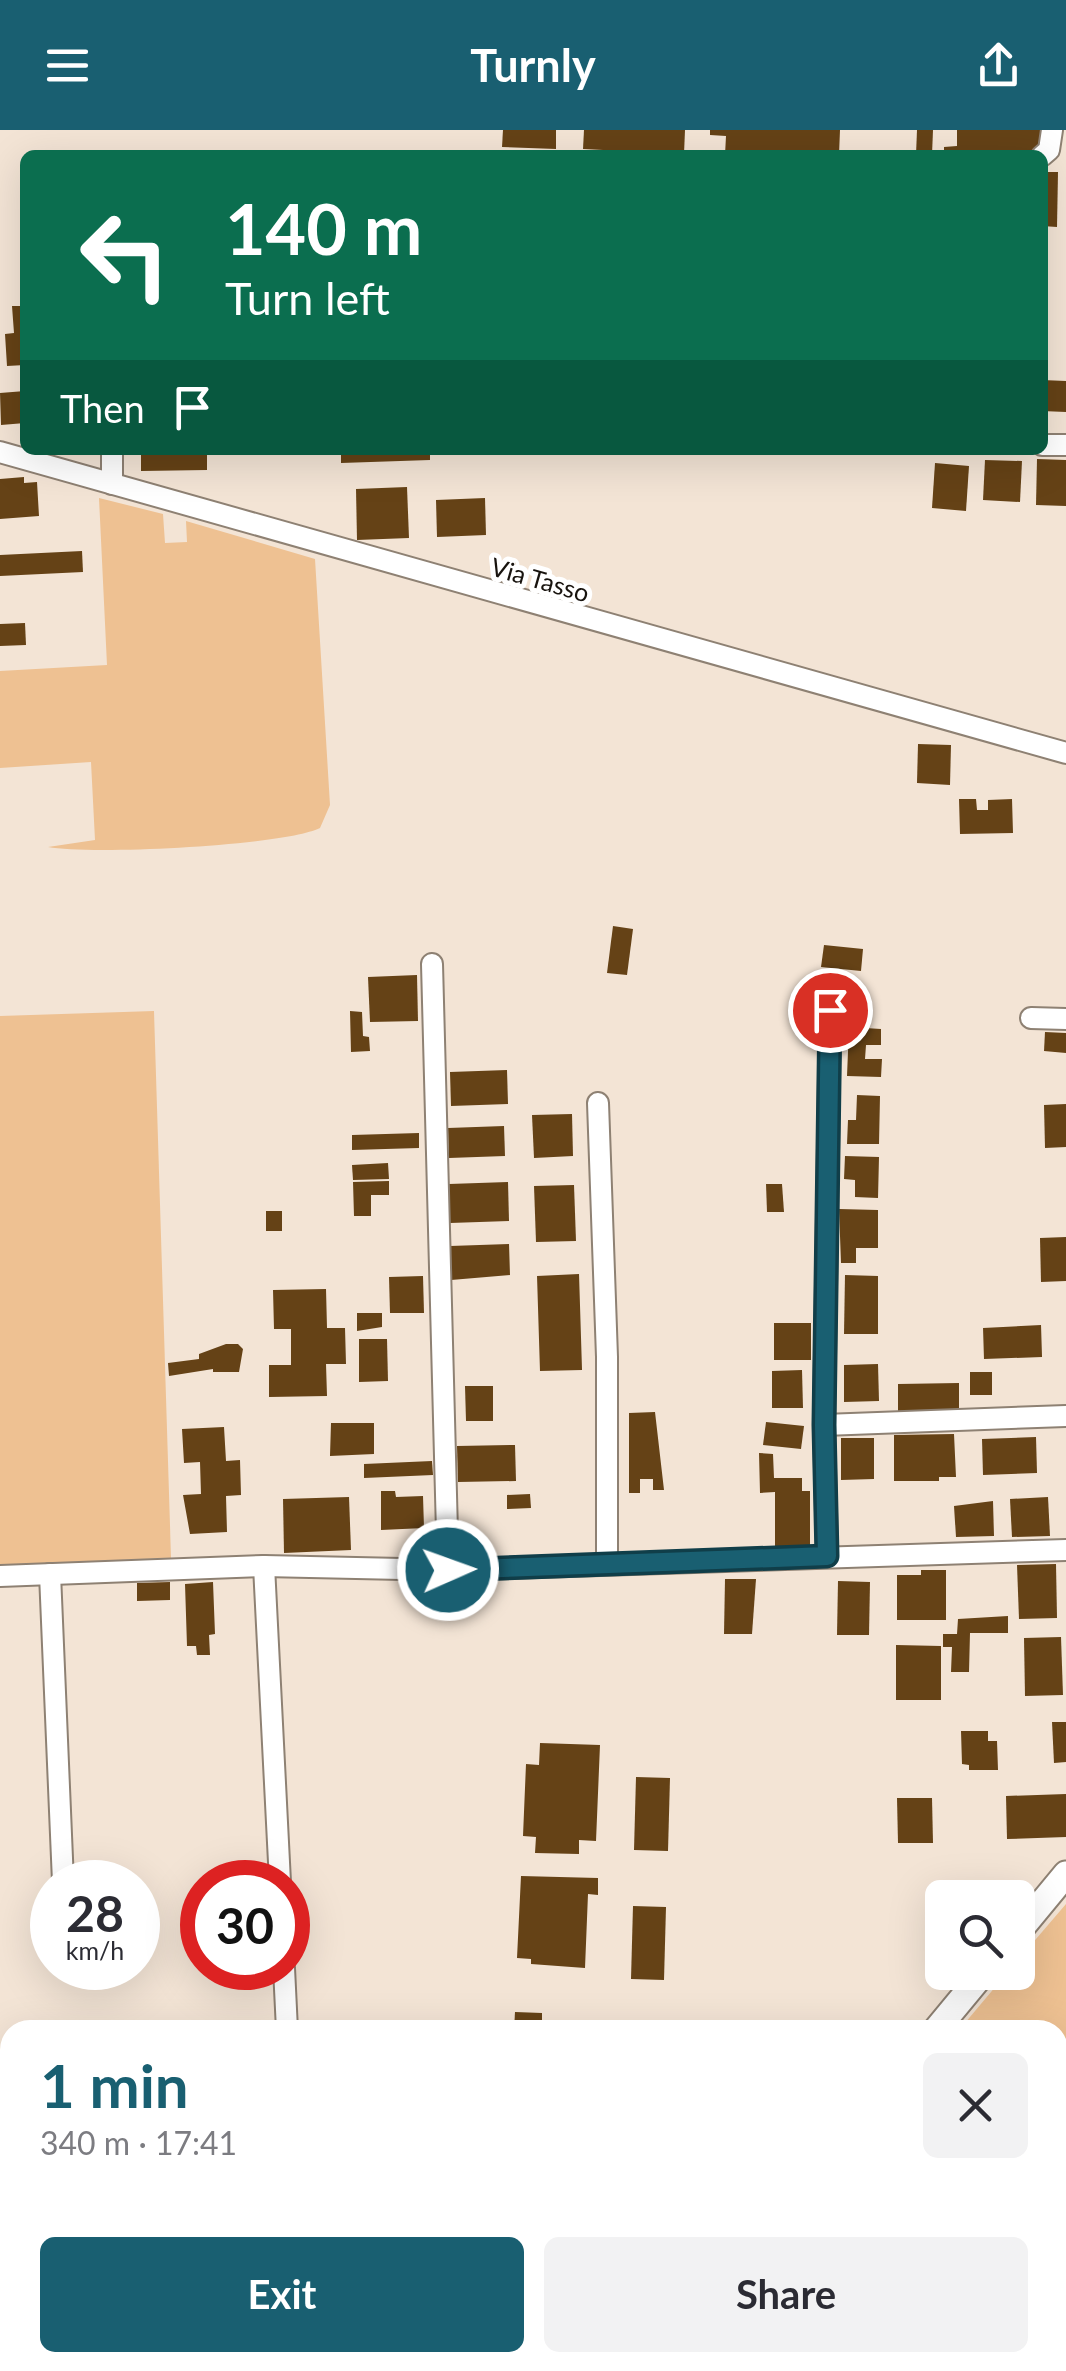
<!DOCTYPE html>
<html lang="en">
<head>
<meta charset="utf-8">
<style>
	body { margin:0; font-family:Lato,sans-serif; background:#f2f2f3; color:#2b2b33; height:100vh; display:flex; flex-direction:column; font-size:38px; white-space:nowrap }
	* { box-sizing:border-box; margin:0 }
	p { font-size:32px; color:#7c7c81 }
	.icon { flex:none; width:55px; height:55px; fill:none; stroke:currentColor; stroke-width:2; stroke-linecap:round; stroke-linejoin:round }
	.map { position:relative; flex:1; overflow:hidden }
	.sheet { position:absolute; left:0px; top:1890px; width:1068px; height:352px; display:flex; flex-direction:column; background:#fff; border-radius:30px 30px 0 0; box-shadow:0 10px 40px #0002 }
	.sheet>* { flex:none }
	.hud { position:absolute; left:20px; top:20px; width:1028px; height:305px; border-radius:15px; box-shadow:0 10px 40px #0002; background:#0b6e4f; color:#fff; overflow:hidden }
	.fabs { position:absolute; left:925px; top:1750px; display:grid; gap:20px }
	.fabs a { display:grid; place-items:center; width:110px; height:110px; border-radius:15px; background:#fff; box-shadow:0 10px 40px #0002; font-size:50px }
	.speed { position:absolute; left:30px; top:1730px; display:flex; gap:20px; font-size:50px; font-weight:700; text-align:center }
	.speed>* { display:grid; place-content:center; width:130px; height:130px; border-radius:50%; background:#fff; box-shadow:0 10px 40px #0002; line-height:1 }
	.speed small { font-size:25px; font-weight:400 }
	.speed .limit { border:15px solid #d22; background:#fff; color:#111 }
	.pin { position:absolute; display:grid; place-items:center; width:85px; height:85px; color:#fff; margin:-42px; border:5px solid #fff; border-radius:50%; box-shadow:0 2px 10px #0007 }
	.me { position:absolute; width:110px; margin:-55px; rotate:88deg; stroke-linejoin:round; filter:drop-shadow(0 0 8px #0008) }
	.turn { display:flex; align-items:center; gap:35px; height:210px; padding:0 40px; font-size:45px }
	.turn .icon { width:130px; height:130px; stroke-width:2.5 }
	.turn b { display:block; font-size:70px; line-height:85px }
	.then { display:flex; align-items:center; height:95px; padding:0 40px; background:#0003; gap:20px; font-size:38px }
	.round { display:grid; place-items:center; flex:none; width:105px; height:105px; border-radius:15px; background:#f2f2f3 }
	.overview { display:flex; align-items:center; justify-content:space-between; height:170px; padding:0 40px }
	h1 { font-size:60px; font-weight:700; line-height:75px; color:#195f71 }
	.cta { display:flex; gap:20px; margin-top:auto; padding:20px 40px }
	.cta a { flex:1; height:115px; border-radius:15px; background:#195f71; color:#fff; font-size:40px; font-weight:700; line-height:115px; text-align:center }
	.cta a+a { background:#f2f2f3; color:#2b2b33 }
	header { display:flex; justify-content:space-between; align-items:center; height:130px; padding:0 40px; background:#195f71; color:#fff; font-size:45px; font-weight:700 }
	.map>svg:first-child { display:block }
	.green { fill:#eec192 }
	.building { fill:#654216 }
	.lines { fill:none; stroke-linecap:round; stroke-linejoin:round }
	.minor-casing { stroke:#8e8173; stroke-width:24 }
	.tertiary-casing { stroke:#8e8173; stroke-width:29 }
	.minor { stroke:#fff; stroke-width:20 }
	.tertiary { stroke:#fff; stroke-width:25 }
	.route-casing { stroke:#103e49; stroke-width:25 }
	.route { stroke:#195f71; stroke-width:18 }
	.labels { text-anchor:middle; stroke-width:10; stroke-linejoin:round; paint-order:stroke }
	.street-label { font-size:25px; fill:#18130e; stroke:#fff }
</style>
</head>
<body>
<header><svg class="icon" aria-label="menu" viewBox="0 0 24 24"><path d="M4 6h16M4 12h16M4 18h16"/></svg>Turnly<svg class="icon" aria-label="share" viewBox="0 0 24 24"><path d="M12 15V3M7 8l5-5 5 5M5 13v7h14v-7"/></svg></header>
<div class="map">
<svg width="1066" height="2241" viewBox="0 0 1066 2241">
	<rect width="100%" height="100%" fill="#f3e4d5"/>
	<!-- green -->
	<g class="green">
		<path d="M 99,368 L 163,384 L 165,413 L 187,412 L 186,391 L 315,429 L 330,675 L 320,698 C 283,716 91,725 48,717 L 95,710 L 91,632 L 0,638 L 0,541 L 107,535 Z"/>
		<path d="M 154,881 L 171,1428 L 0,1435 L 0,886 Z"/>
		<path d="M 1066,1774 L 1066,1944 L 1058,1944 L 1058,1900 L 959,1900 L 1007,1843 L 1018,1842 L 1018,1830 Z"/>
	</g>
	<!-- building -->
	<g class="building">
		<path d="M 503,0 L 556,0 L 556,19 L 502,17 Z"/>
		<path d="M 584,0 L 685,0 L 684,24 L 583,19 Z"/>
		<path d="M 710,0 L 840,0 L 839,25 L 725,25 L 726,6 L 710,5 Z"/>
		<path d="M 917,0 L 933,0 L 932,25 L 916,25 Z"/>
		<path d="M 957,0 L 1044,0 L 1041,19 L 1035,24 L 944,25 L 944,17 L 957,16 Z"/>
		<path d="M 1042,42 L 1058,42 L 1057,97 L 1042,96 Z"/>
		<path d="M 12,176 L 25,176 L 25,235 L 7,236 L 5,204 L 14,203 Z"/>
		<path d="M 1042,250 L 1066,251 L 1066,282 L 1042,281 Z"/>
		<path d="M 25,261 L 25,293 L 1,295 L 0,263 Z"/>
		<path d="M 141,320 L 207,320 L 207,340 L 141,341 Z"/>
		<path d="M 341,320 L 430,320 L 430,330 L 341,333 Z"/>
		<path d="M 1037,329 L 1066,330 L 1066,376 L 1036,375 Z"/>
		<path d="M 985,330 L 1022,331 L 1020,372 L 983,370 Z"/>
		<path d="M 935,333 L 969,336 L 966,381 L 932,378 Z"/>
		<path d="M 24,347 L 24,353 L 37,352 L 39,386 L 0,389 L 0,349 Z"/>
		<path d="M 407,357 L 409,408 L 357,410 L 356,359 Z"/>
		<path d="M 485,368 L 486,405 L 437,407 L 436,370 Z"/>
		<path d="M 82,421 L 83,442 L 0,446 L 0,425 Z"/>
		<path d="M 25,493 L 26,515 L 0,516 L 0,494 Z"/>
		<path d="M 918,614 L 951,615 L 950,655 L 917,653 Z"/>
		<path d="M 959,669 L 976,669 L 977,680 L 988,680 L 988,670 L 1012,669 L 1013,703 L 960,704 Z"/>
		<path d="M 613,796 L 633,799 L 627,845 L 607,843 Z"/>
		<path d="M 824,815 L 863,819 L 861,841 L 821,837 Z"/>
		<path d="M 417,845 L 418,891 L 370,892 L 368,847 Z"/>
		<path d="M 350,881 L 362,882 L 363,906 L 369,907 L 370,921 L 351,922 Z"/>
		<path d="M 849,897 L 881,899 L 881,915 L 866,915 L 865,929 L 882,929 L 881,947 L 847,946 Z"/>
		<path d="M 1045,902 L 1066,903 L 1066,923 L 1044,921 Z"/>
		<path d="M 507,940 L 508,974 L 451,976 L 450,942 Z"/>
		<path d="M 857,965 L 880,966 L 879,1014 L 847,1014 L 848,990 L 856,990 Z"/>
		<path d="M 1066,974 L 1066,1017 L 1045,1018 L 1044,975 Z"/>
		<path d="M 572,984 L 573,1026 L 534,1028 L 532,985 Z"/>
		<path d="M 504,996 L 505,1026 L 449,1028 L 448,998 Z"/>
		<path d="M 419,1003 L 419,1018 L 352,1020 L 352,1005 Z"/>
		<path d="M 845,1026 L 879,1027 L 878,1068 L 855,1067 L 855,1050 L 844,1049 Z"/>
		<path d="M 388,1033 L 389,1049 L 353,1050 L 352,1035 Z"/>
		<path d="M 389,1051 L 389,1065 L 371,1065 L 371,1086 L 354,1086 L 353,1052 Z"/>
		<path d="M 508,1052 L 509,1091 L 450,1093 L 449,1054 Z"/>
		<path d="M 766,1054 L 782,1054 L 784,1082 L 767,1082 Z"/>
		<path d="M 574,1055 L 576,1111 L 536,1112 L 534,1056 Z"/>
		<path d="M 839,1079 L 878,1080 L 878,1118 L 856,1118 L 856,1133 L 841,1133 Z"/>
		<rect x="266" y="1081" width="16" height="20"/>
		<path d="M 1066,1107 L 1066,1151 L 1041,1152 L 1040,1108 Z"/>
		<path d="M 509,1114 L 510,1145 L 451,1150 L 450,1116 Z"/>
		<path d="M 579,1144 L 582,1240 L 540,1241 L 537,1146 Z"/>
		<path d="M 845,1145 L 878,1146 L 878,1204 L 844,1204 Z"/>
		<path d="M 423,1146 L 424,1183 L 390,1183 L 389,1147 Z"/>
		<path d="M 326,1159 L 327,1198 L 345,1198 L 346,1234 L 326,1234 L 327,1266 L 269,1267 L 269,1235 L 291,1235 L 291,1199 L 274,1199 L 273,1160 Z"/>
		<path d="M 357,1183 L 382,1183 L 382,1197 L 357,1201 Z"/>
		<rect x="774" y="1193" width="37" height="37"/>
		<path d="M 1041,1195 L 1042,1227 L 984,1229 L 983,1198 Z"/>
		<path d="M 359,1209 L 387,1209 L 388,1251 L 359,1252 Z"/>
		<path d="M 226,1214 L 238,1214 L 243,1219 L 239,1242 L 213,1242 L 213,1239 L 169,1246 L 168,1233 L 199,1229 L 199,1224 Z"/>
		<path d="M 878,1234 L 879,1271 L 844,1272 L 844,1235 Z"/>
		<path d="M 802,1240 L 803,1278 L 772,1278 L 772,1241 Z"/>
		<rect x="970" y="1242" width="22" height="23"/>
		<path d="M 959,1253 L 959,1289 L 898,1290 L 898,1254 Z"/>
		<path d="M 465,1256 L 493,1256 L 493,1291 L 466,1291 Z"/>
		<path d="M 655,1282 L 664,1360 L 653,1360 L 653,1349 L 640,1349 L 640,1363 L 629,1363 L 629,1283 Z"/>
		<path d="M 766,1292 L 804,1296 L 801,1319 L 763,1315 Z"/>
		<path d="M 331,1293 L 374,1293 L 374,1324 L 330,1326 Z"/>
		<path d="M 224,1297 L 226,1331 L 240,1330 L 241,1365 L 226,1366 L 227,1402 L 190,1404 L 183,1365 L 201,1364 L 200,1332 L 184,1333 L 182,1299 Z"/>
		<path d="M 954,1304 L 956,1347 L 939,1347 L 939,1351 L 894,1351 L 894,1305 Z"/>
		<path d="M 1036,1307 L 1037,1343 L 983,1345 L 982,1309 Z"/>
		<path d="M 841,1308 L 874,1308 L 874,1349 L 841,1350 Z"/>
		<path d="M 515,1315 L 516,1351 L 458,1352 L 457,1316 Z"/>
		<path d="M 759,1323 L 773,1324 L 774,1348 L 802,1348 L 802,1361 L 810,1361 L 810,1417 L 775,1417 L 775,1362 L 760,1363 Z"/>
		<path d="M 432,1331 L 433,1345 L 364,1348 L 364,1334 Z"/>
		<path d="M 381,1361 L 395,1361 L 396,1367 L 423,1366 L 424,1398 L 381,1400 Z"/>
		<path d="M 530,1364 L 531,1378 L 507,1379 L 507,1365 Z"/>
		<path d="M 349,1367 L 351,1420 L 284,1423 L 283,1369 Z"/>
		<path d="M 1048,1367 L 1050,1406 L 1012,1407 L 1010,1369 Z"/>
		<path d="M 993,1371 L 994,1406 L 956,1407 L 954,1376 Z"/>
		<path d="M 1056,1434 L 1057,1488 L 1019,1489 L 1017,1435 Z"/>
		<path d="M 921,1440 L 946,1440 L 946,1490 L 897,1490 L 897,1445 L 921,1445 Z"/>
		<path d="M 725,1449 L 756,1449 L 752,1504 L 724,1504 Z"/>
		<path d="M 838,1451 L 870,1452 L 869,1505 L 837,1505 Z"/>
		<path d="M 170,1452 L 170,1470 L 137,1471 L 137,1453 Z"/>
		<path d="M 213,1452 L 215,1504 L 209,1505 L 210,1525 L 197,1525 L 196,1516 L 187,1516 L 185,1454 Z"/>
		<path d="M 1008,1486 L 1008,1503 L 970,1503 L 969,1542 L 951,1542 L 952,1517 L 943,1517 L 943,1504 L 957,1504 L 958,1489 Z"/>
		<path d="M 1061,1507 L 1063,1565 L 1025,1566 L 1024,1508 Z"/>
		<path d="M 896,1515 L 941,1516 L 941,1570 L 896,1570 Z"/>
		<path d="M 1052,1592 L 1066,1592 L 1066,1632 L 1054,1633 Z"/>
		<path d="M 961,1601 L 988,1601 L 988,1611 L 997,1611 L 998,1640 L 969,1640 L 969,1635 L 962,1634 Z"/>
		<path d="M 540,1613 L 600,1615 L 596,1711 L 579,1710 L 579,1724 L 535,1723 L 536,1707 L 523,1706 L 526,1634 L 539,1635 Z"/>
		<path d="M 636,1647 L 670,1648 L 668,1721 L 634,1720 Z"/>
		<path d="M 1066,1664 L 1066,1707 L 1007,1709 L 1006,1666 Z"/>
		<path d="M 897,1668 L 932,1668 L 933,1713 L 898,1713 Z"/>
		<path d="M 521,1746 L 598,1748 L 598,1765 L 588,1764 L 585,1838 L 531,1834 L 531,1829 L 517,1828 Z"/>
		<path d="M 633,1776 L 666,1777 L 664,1850 L 631,1849 Z"/>
		<path d="M 515,1882 L 542,1883 L 542,1900 L 514,1900 Z"/>
		<path d="M 327,2232 L 445,2232 L 444,2241 L 327,2241 Z"/>
	</g>
	<g class="lines">
		<defs>
			<g id="minor">
				<path d="M 1042,26 L 1049,20 L 1052,0"/>
				<path d="M 1042,315 L 1066,315"/>
				<path d="M 112,320 L 112,354"/>
				<path d="M 0,322 L 1066,623"/>
				<path d="M 432,834 L 448,1440"/>
				<path d="M 1031,888 L 1066,889"/>
				<path d="M 598,973 L 607,1227 L 607,1434"/>
				<path d="M 824,1295 L 1066,1286"/>
				<path d="M 827,1425 L 824,1295 L 830,880"/>
				<path d="M 264,1436 L 280,1752"/>
				<path d="M 50,1444 L 63,1752"/>
				<path d="M 0,1446 L 264,1436 L 448,1440 L 1066,1420"/>
				<path d="M 284,1838 L 287,1900"/>
				<path d="M 0,2200 L 10,2200"/>
			</g>
			<g id="tertiary">
				<path d="M 1018,1802 L 1066,1744"/>
				<path d="M 936,1900 L 984,1842"/>
				<path d="M 717,2241 L 721,2232"/>
			</g>
		</defs>
		<!-- minor casing -->
		<use href="#minor" class="minor-casing"/>
		<!-- tertiary casing -->
		<use href="#tertiary" class="tertiary-casing"/>
		<!-- minor -->
		<use href="#minor" class="minor"/>
		<!-- tertiary -->
		<use href="#tertiary" class="tertiary"/>
	</g>
	<g class="lines">
		<defs>
			<path id="route" d="M 448,1440 L 827,1426 L 824,1295 L 830,880"/>
		</defs>
		<!-- route casing -->
		<use href="#route" class="route-casing"/>
		<!-- route -->
		<use href="#route" class="route"/>
	</g>
	<g class="labels">
		<!-- street labels -->
		<g class="street-label">
			<text transform="translate(540 450) rotate(16)" y="9">Via Tasso</text>
		</g>
	</g>
</svg>
<div class="fabs">
<a><svg class="icon" aria-label="search" viewBox="0 0 24 24"><circle cx="10" cy="10" r="6"/><path d="M15 15l6 6"/></svg></a>
</div>
<div class="speed"><div>28<small>km/h</small></div><div class="limit">30</div></div>
<div class="pin" style="left:830px;top:880px;background:#d93025"><svg class="icon" aria-label="arrive" viewBox="0 0 24 24"><path d="M6 21V4h12l-3 4 3 4H6"/></svg></div>
<svg class="me" style="left:448px;top:1440px" viewBox="-20 -20 40 40"><circle r="17" fill="#195f71" stroke="#fff" stroke-width="3"/><path d="M0-11L8 9 0 5-8 9z" fill="#fff"/></svg>
<div class="hud">
<div class="turn"><svg class="icon" aria-label="left" viewBox="0 0 24 24"><path d="M17 20v-9H6M10 6l-5 5 5 5"/></svg><div><b>140 m</b>Turn left</div></div>
<div class="then">Then<svg class="icon" aria-label="arrive" viewBox="0 0 24 24"><path d="M6 21V4h12l-3 4 3 4H6"/></svg></div>
</div>
<section class="sheet">
<div class="overview"><div><h1>1 min</h1><p>340 m · 17:41</p></div><a class="round"><svg class="icon" aria-label="close" viewBox="0 0 24 24"><path d="M6 6l12 12M18 6L6 18"/></svg></a></div>
<div class="cta"><a>Exit</a><a>Share</a></div>
</section>
</div>
</body>
</html>
